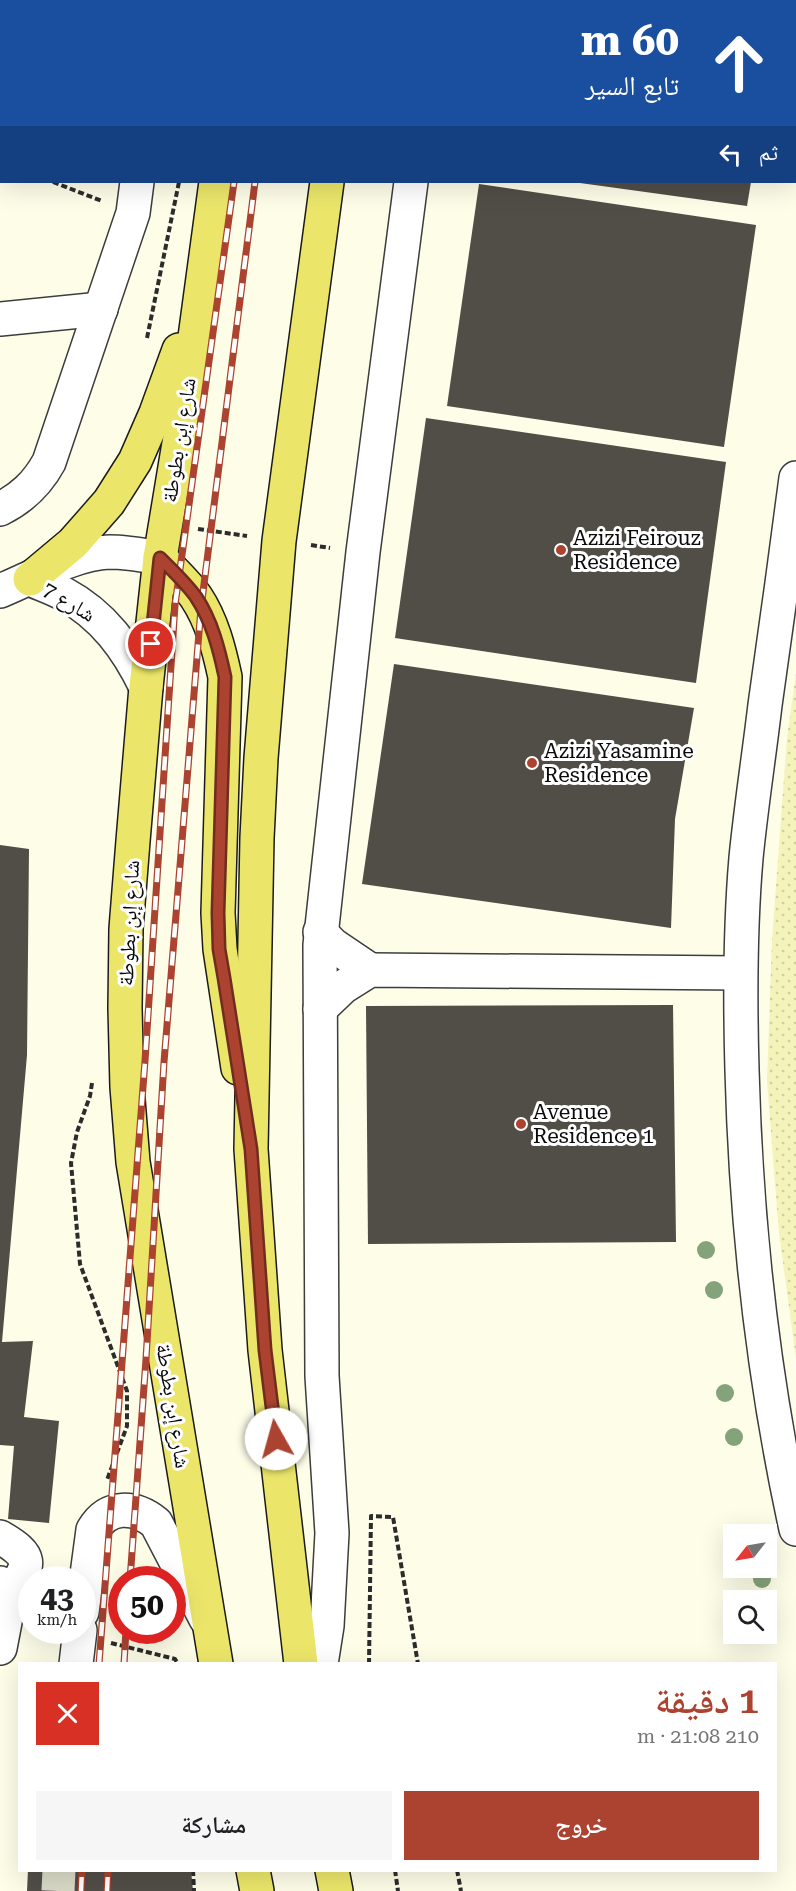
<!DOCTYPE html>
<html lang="ar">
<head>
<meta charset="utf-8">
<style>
	body { margin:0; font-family:"Roboto Serif","Noto Naskh Arabic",serif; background:#f6f6f6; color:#202124; direction:rtl; height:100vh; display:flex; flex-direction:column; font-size:22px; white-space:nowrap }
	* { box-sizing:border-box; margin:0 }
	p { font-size:20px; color:#757577 }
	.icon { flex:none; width:33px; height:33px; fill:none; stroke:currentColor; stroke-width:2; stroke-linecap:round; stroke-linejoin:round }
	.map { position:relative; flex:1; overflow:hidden; direction:ltr }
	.panel { position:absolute; left:18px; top:1662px; width:759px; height:210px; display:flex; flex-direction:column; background:#fff; border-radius:0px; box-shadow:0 6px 24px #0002; direction:rtl }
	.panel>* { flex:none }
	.top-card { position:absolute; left:0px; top:0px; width:796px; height:183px; box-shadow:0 6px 24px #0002; direction:rtl; background:#1a4fa0; color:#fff; overflow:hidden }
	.needle { width:39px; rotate:239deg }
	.buttons { position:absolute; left:723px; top:1524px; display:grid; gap:12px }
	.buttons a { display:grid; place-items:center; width:54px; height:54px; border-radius:0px; background:#fff; box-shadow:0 6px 24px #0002; font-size:30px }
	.speed { position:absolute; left:18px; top:1566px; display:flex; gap:12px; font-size:30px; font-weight:700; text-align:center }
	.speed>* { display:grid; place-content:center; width:78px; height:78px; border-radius:50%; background:#fff; box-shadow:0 6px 24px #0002; line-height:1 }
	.speed small { font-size:15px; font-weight:400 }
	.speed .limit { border:9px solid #d22; background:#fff; color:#111 }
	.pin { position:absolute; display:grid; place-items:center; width:51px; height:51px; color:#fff; margin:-26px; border:3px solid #fff; border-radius:50%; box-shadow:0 2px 6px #0007 }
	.me { position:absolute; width:66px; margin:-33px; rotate:353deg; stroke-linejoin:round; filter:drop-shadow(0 0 4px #0008) }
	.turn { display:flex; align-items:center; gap:21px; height:126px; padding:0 18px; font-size:27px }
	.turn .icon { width:78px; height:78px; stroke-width:2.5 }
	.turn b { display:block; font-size:42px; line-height:51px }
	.then { display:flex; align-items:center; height:57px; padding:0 18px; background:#0003; gap:12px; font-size:22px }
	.round { display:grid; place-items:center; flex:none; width:63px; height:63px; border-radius:0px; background:#f6f6f6 }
	.summary { display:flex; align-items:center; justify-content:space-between; height:102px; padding:0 18px }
	h1 { font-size:36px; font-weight:600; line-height:45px; color:#ab4330 }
	.button { display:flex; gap:12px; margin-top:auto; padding:12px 18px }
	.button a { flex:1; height:69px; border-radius:0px; background:#ab4330; color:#fff; font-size:24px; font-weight:600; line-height:69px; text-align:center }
	.button a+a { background:#f6f6f6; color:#202124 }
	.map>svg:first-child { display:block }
	.sand { fill:url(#sand-dots) }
	.building { fill:#514d47 }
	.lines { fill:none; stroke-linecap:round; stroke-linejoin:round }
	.minor-tunnel { stroke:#d9d9c7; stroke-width:33; stroke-dasharray:33 16; stroke-linecap:butt }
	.minor-casing { stroke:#3d3d3d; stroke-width:36 }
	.major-casing { stroke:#1b1b1b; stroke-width:36 }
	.path { stroke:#2c2c2c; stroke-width:4; stroke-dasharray:6 3; stroke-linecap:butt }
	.minor { stroke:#fff; stroke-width:33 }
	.major { stroke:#ebe66a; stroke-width:33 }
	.rail-casing { stroke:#ab4330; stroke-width:7 }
	.rail { stroke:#fff; stroke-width:4.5; stroke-dasharray:14; stroke-linecap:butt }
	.tree { fill:#85a37b }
	.route-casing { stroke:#6f2c1f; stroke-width:15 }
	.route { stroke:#ab4330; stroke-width:10 }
	.poi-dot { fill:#ab4330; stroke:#fff; stroke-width:2 }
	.labels { text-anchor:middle; stroke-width:6; stroke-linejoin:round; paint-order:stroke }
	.street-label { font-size:21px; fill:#0a0a0a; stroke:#fff }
	.poi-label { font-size:21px; fill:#0a0a0a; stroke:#fff; text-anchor:start }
</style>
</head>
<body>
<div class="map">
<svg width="796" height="1891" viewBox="0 0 796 1891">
	<defs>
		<pattern id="sand-dots" width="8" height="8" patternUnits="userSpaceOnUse" patternTransform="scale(1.5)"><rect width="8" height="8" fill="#f4f3b9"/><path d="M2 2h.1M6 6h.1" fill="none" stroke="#d0cf9e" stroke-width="1.8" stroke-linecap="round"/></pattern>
	</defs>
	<rect width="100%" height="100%" fill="#fdfde8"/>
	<!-- sand -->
	<path class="sand" d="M 796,673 L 796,1358 L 779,1233 L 767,1081 L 772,940 L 787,738 Z"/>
	<!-- building -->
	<g class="building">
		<path d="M 580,182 L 751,182 L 747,206 L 580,183 Z"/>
		<path d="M 479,184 L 756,225 L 724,447 L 447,406 Z"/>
		<path d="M 426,418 L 726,462 L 696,683 L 395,638 Z"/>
		<path d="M 394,664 L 694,708 L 675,819 L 671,928 L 362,884 Z"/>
		<path d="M 0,845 L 29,849 L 27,1055 L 2,1342 L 33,1341 L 24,1417 L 59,1421 L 49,1523 L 8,1519 L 14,1446 L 0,1445 Z"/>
		<path d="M 673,1005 L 676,1242 L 368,1244 L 366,1006 Z"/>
		<path d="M 28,1870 L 191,1870 L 193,1891 L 27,1891 Z"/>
	</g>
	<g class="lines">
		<!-- minor-tunnel -->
		<path class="minor-tunnel" d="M 58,1891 L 59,1870"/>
		<defs>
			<g id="minor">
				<path d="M 124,0 L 125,2"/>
				<path d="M 436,2 L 436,0"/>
				<path d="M 0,319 L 101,309"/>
				<path d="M 796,478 C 786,554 776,629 765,705 C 759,756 751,807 746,858 C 740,928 740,1000 742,1070 C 746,1225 763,1378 796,1529"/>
				<path d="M 0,509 C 22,498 37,484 49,462 L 133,213 L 137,182"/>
				<path d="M 30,579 C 41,584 53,588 64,594 C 103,615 127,648 146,687"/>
				<path d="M 0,591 C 32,578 75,553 109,552 C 127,552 143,555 160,558"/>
				<path d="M 320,932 L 333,945 L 370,970"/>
				<path d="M 320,1009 L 343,987 L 370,970 L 740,973"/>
				<path d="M 0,1537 C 36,1558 29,1564 10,1596"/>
				<path d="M 0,1583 L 8,1591 L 10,1596 L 0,1648"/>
				<path d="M 82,1612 L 93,1530 C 108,1504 135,1506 156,1523 L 206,1619"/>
				<path d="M 76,1664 L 80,1630"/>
				<path d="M 321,1664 L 327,1626 L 332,1533 L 322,1376 L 320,945 L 363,552 L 411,182"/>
			</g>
			<g id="major">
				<path d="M 390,0 L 391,2"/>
				<path d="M 240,2 L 240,0"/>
				<path d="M 351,2 L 351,0"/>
				<path d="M 216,182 L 188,389 L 160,558 L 146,687 L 133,841 L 126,929 L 125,1008 L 127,1087 L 133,1162 L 216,1664"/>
				<path d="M 160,558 C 172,570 186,583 196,597 C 212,621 219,649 225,677 L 218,913 L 220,949 L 238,1068"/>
				<path d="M 30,579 L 73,543 L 109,502 L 135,461 L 156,413 L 179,350"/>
				<path d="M 301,1664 L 265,1350 L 251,1149 L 257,838 L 261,758 L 279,541 L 327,182"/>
				<path d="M 253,1870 L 257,1891"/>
				<path d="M 332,1870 L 336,1891"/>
			</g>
		</defs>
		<!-- minor casing -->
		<use href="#minor" class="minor-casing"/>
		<!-- major casing -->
		<use href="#major" class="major-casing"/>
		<!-- path -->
		<g class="path">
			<path d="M 189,0 L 189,2"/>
			<path d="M 0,161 L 2,162"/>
			<path d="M 53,182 L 102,201"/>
			<path d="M 147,338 L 179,182"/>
			<path d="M 198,529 L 247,536"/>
			<path d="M 311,545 L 330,548"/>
			<path d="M 92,1083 L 90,1096 L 77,1132 L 71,1163 L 80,1264 L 127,1391 L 127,1426 L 107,1480"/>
			<path d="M 111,1643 L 175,1659 L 178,1664"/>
			<path d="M 369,1664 L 371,1516 L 393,1517 L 418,1664"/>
			<path d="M 193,1870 L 194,1891"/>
			<path d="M 395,1870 L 398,1891"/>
			<path d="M 457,1870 L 461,1891"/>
		</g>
		<!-- minor -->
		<use href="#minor" class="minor"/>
		<!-- major -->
		<use href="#major" class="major"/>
		<defs>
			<g id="rail">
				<path d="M 258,2 L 259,0"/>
				<path d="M 278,2 L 278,0"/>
				<path d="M 130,1580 L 146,1359 L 164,1062 L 201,608 L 255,182"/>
				<path d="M 99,1664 L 145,1061 L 175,605 L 234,182"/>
				<path d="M 124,1664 L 126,1630"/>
				<path d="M 81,1891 L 82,1870"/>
				<path d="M 107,1891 L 108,1870"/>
			</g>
		</defs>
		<!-- rail casing -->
		<use href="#rail" class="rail-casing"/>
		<!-- rail -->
		<use href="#rail" class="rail"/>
	</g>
	<!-- trees -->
	<g class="tree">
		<circle cx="706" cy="1250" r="9"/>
		<circle cx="714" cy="1290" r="9"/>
		<circle cx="725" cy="1393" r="9"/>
		<circle cx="734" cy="1437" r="9"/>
		<circle cx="762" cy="1579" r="9"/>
	</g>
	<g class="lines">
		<defs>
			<path id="route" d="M 151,644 L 160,558 C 172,570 186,583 196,597 C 212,621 219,649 225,677 L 218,913 L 219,949 L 224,978 L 251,1149 L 265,1350 L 276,1439"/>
		</defs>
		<!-- route casing -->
		<use href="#route" class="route-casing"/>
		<!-- route -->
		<use href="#route" class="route"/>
	</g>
	<!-- markers -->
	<g class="poi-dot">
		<circle cx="561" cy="550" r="6"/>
		<circle cx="532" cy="763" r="6"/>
		<circle cx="521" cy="1124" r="6"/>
	</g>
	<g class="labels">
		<!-- street labels -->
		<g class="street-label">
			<text transform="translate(179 440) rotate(-81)" y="7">شارع إبن بطوطة</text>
			<text transform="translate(69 602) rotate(31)" y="7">شارع 7</text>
			<text transform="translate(129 923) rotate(-87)" y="7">شارع إبن بطوطة</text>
			<text transform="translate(173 1406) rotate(81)" y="7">شارع إبن بطوطة</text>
		</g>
		<!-- poi labels -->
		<g class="poi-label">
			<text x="573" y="545">Azizi Feirouz<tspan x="573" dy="24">Residence</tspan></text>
			<text x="544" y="758">Azizi Yasamine<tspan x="544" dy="24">Residence</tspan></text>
			<text x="533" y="1119">Avenue<tspan x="533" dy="24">Residence 1</tspan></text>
		</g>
	</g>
</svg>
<div class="buttons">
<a><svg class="needle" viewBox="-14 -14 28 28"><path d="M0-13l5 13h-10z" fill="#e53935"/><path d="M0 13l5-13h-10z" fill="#757577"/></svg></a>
<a><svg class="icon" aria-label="search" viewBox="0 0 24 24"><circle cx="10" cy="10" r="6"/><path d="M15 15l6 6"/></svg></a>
</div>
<div class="speed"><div>43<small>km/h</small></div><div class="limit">50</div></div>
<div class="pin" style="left:151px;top:644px;background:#d93025"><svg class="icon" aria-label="arrive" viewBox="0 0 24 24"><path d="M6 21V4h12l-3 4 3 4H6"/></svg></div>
<svg class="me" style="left:276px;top:1439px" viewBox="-20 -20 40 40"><circle r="19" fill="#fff"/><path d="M0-13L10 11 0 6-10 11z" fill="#ab4330"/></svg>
<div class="top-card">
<div class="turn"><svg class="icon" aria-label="ahead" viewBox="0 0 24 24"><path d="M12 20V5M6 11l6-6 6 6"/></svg><div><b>60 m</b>تابع السير</div></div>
<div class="then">ثم<svg class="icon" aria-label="left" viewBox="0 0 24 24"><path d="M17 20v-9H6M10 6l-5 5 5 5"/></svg></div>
</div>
<section class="panel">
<div class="summary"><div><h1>1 دقيقة</h1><p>210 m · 21:08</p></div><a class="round" style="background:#d93025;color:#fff"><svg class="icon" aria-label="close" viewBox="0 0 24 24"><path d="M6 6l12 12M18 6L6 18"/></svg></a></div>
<div class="button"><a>خروج</a><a>مشاركة</a></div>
</section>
</div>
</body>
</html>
